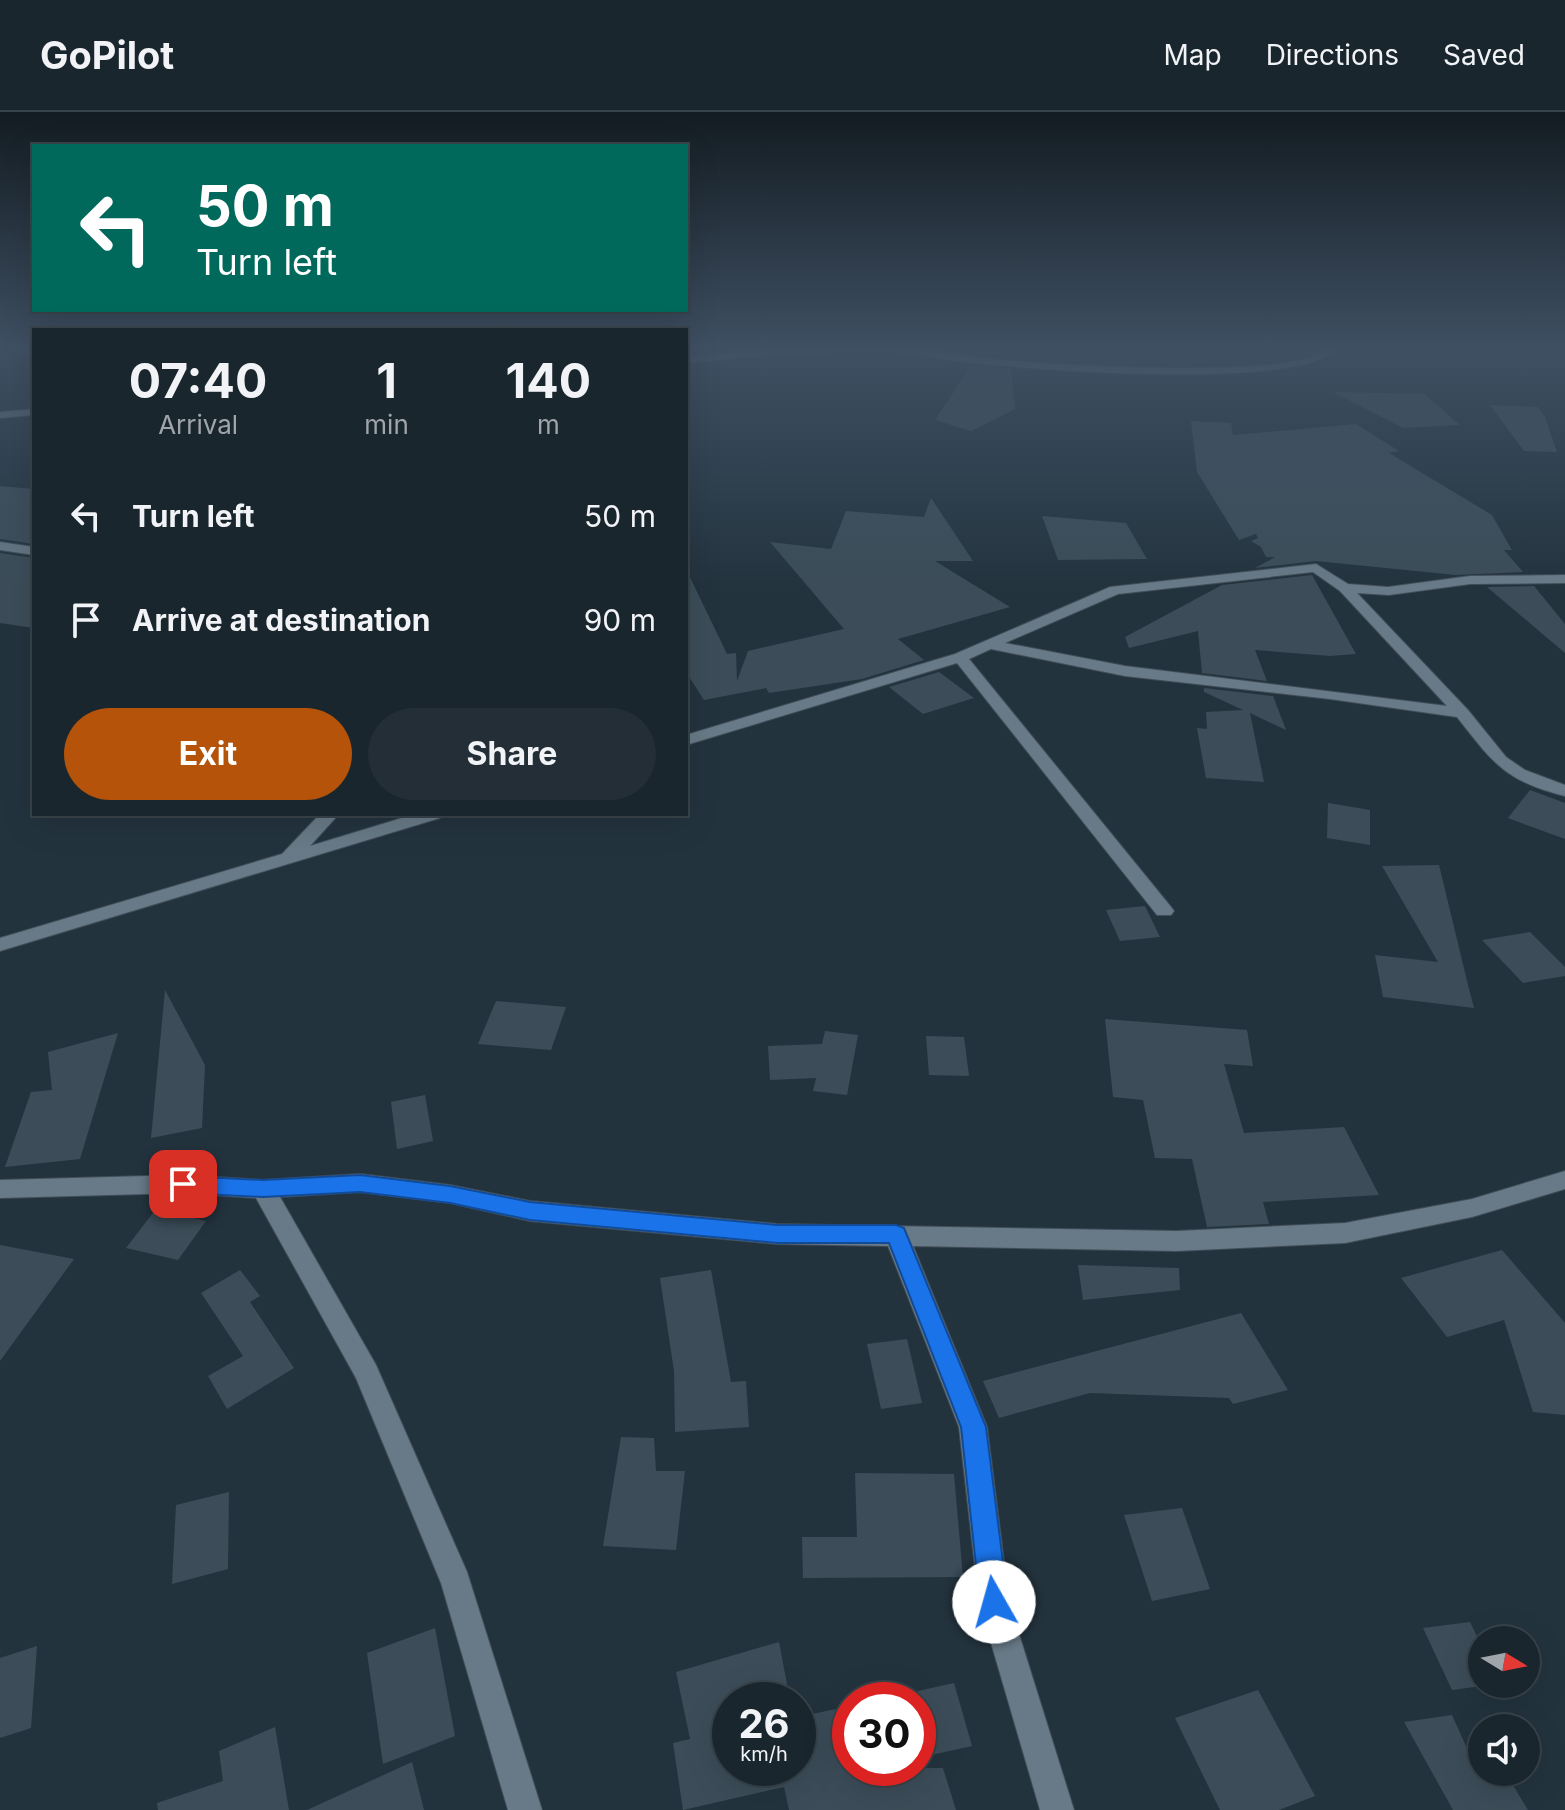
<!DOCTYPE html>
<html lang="en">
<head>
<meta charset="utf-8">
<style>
	body { margin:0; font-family:Inter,sans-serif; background:#232e36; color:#f1f3f6; height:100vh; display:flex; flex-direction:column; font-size:30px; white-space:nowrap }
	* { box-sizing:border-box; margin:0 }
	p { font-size:26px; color:#9fa5aa }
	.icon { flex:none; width:44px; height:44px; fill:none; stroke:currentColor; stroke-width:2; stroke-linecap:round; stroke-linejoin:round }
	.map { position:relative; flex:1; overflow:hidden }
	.drawer { position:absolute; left:32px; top:216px; width:656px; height:488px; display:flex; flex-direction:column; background:#1a262e; border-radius:0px; box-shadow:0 8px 32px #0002,0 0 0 2px #38434a }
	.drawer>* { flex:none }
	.banner { position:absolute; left:32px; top:32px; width:656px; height:168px; border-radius:0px; box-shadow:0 8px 32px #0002,0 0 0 2px #38434a; background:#00695c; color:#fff; overflow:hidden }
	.needle { width:52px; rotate:100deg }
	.controls { position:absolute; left:1468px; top:1514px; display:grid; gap:16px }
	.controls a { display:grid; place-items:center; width:72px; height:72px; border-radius:50%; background:#1a262e; box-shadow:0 8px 32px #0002,0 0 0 2px #38434a; font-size:40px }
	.speed { position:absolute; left:712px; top:1570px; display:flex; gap:16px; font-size:40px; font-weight:700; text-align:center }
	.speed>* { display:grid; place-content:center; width:104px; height:104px; border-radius:50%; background:#1a262e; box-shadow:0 8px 32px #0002,0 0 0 2px #38434a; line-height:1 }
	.speed small { font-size:20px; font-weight:400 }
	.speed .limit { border:12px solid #d22; background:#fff; color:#111 }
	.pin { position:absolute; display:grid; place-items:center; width:68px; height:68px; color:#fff; margin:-34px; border-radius:16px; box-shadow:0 4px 12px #0006 }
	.me { position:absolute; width:88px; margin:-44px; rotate:353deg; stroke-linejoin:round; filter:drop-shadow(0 0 6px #0008) }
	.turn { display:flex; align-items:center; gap:28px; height:168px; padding:0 32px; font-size:36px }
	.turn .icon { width:104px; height:104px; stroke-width:2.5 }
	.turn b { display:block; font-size:56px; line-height:68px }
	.eta { display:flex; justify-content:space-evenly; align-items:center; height:136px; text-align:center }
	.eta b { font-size:48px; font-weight:700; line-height:56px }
	.action { display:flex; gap:16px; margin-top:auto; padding:16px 32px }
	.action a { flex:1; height:92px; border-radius:48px; background:#b45309; color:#fff; font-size:32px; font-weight:700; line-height:92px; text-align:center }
	.action a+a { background:#232e36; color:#f1f3f6 }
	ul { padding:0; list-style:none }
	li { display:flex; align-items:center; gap:24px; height:104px; padding:0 32px }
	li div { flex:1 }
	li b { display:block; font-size:30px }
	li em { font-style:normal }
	header { display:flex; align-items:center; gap:48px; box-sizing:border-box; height:112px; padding:0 40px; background:#1a262e; border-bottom:2px solid #38434a }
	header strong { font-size:38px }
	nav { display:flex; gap:44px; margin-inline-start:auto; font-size:28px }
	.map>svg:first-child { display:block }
	.building { fill:#3c4d59 }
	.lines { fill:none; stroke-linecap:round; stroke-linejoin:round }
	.minor-casing { stroke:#414e58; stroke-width:2 }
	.minor { fill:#687a87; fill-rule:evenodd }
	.route { fill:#1a73e8; stroke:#114b97; stroke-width:2 }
</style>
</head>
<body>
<header>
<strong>GoPilot</strong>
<nav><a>Map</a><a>Directions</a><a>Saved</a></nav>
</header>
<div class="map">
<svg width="1565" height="1698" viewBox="0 0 1565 1698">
	<rect width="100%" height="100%" fill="#23333e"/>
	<!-- building -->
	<g class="building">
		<path d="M 971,254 L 1011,257 L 1015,297 L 971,319 L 935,308 Z"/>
		<path d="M 1333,280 L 1424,282 L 1460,313 L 1403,316 Z"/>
		<path d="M 1490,293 L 1538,295 L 1545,305 L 1557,340 L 1524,339 Z"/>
		<path d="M 1191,309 L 1231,311 L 1233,323 L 1356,312 L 1399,339 L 1389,341 L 1492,403 L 1512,438 L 1504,438 L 1523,460 L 1456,463 L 1316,449 L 1255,456 L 1275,445 L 1266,445 L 1261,435 L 1251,429 L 1258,426 L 1256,422 L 1239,428 L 1197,360 Z"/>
		<path d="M 0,374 L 34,377 L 34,432 L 0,427 Z"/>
		<path d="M 931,386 L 973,449 L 935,449 L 1010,495 L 898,527 L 924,548 L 862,567 L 769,581 L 766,576 L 704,588 L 686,560 L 686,457 L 727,542 L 736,541 L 737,569 L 748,539 L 844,517 L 770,430 L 831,437 L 846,399 L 924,405 Z"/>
		<path d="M 1042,404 L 1126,411 L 1147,447 L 1058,448 Z"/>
		<path d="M 0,441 L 34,446 L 34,516 L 0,511 Z"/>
		<path d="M 1312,463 L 1356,542 L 1330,544 L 1255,538 L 1267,569 L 1202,561 L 1198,519 L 1129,536 L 1125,525 L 1222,473 Z"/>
		<path d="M 1534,474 L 1565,512 L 1565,541 L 1487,475 Z"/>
		<path d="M 939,560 L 974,586 L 923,602 L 889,575 Z"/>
		<path d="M 1204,576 L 1273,584 L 1286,618 L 1250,601 L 1264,670 L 1206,666 L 1197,616 L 1207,617 L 1206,600 L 1243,598 L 1204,580 Z"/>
		<path d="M 1530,678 L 1565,691 L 1565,727 L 1508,706 Z"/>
		<path d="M 1328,691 L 1370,698 L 1370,733 L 1327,726 Z"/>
		<path d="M 1439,753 L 1468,873 L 1474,896 L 1383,885 L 1375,843 L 1438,850 L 1382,754 Z"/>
		<path d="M 1145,794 L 1160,825 L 1120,829 L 1106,798 Z"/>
		<path d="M 1530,820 L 1565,855 L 1565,864 L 1523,871 L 1482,828 Z"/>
		<path d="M 165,878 L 205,953 L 202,1016 L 151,1026 Z"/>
		<path d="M 496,889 L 566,895 L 551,938 L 478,932 Z"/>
		<path d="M 1105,907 L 1247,918 L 1253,954 L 1224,952 L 1244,1021 L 1344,1015 L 1379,1083 L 1263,1090 L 1269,1112 L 1207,1115 L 1192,1047 L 1155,1046 L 1143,988 L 1113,985 Z"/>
		<path d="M 825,919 L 858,923 L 847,983 L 813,979 L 816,966 L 770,968 L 768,934 L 822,932 Z"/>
		<path d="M 118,921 L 80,1047 L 5,1055 L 31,980 L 52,978 L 48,940 Z"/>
		<path d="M 926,924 L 964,925 L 969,964 L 929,963 Z"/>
		<path d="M 425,983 L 433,1029 L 397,1037 L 391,990 Z"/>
		<path d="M 156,1097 L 206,1109 L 178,1148 L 126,1136 Z"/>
		<path d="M 0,1133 L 74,1147 L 0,1249 Z"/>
		<path d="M 1502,1138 L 1565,1211 L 1565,1303 L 1533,1300 L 1504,1208 L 1447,1225 L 1401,1166 Z"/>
		<path d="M 1078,1153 L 1179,1156 L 1180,1178 L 1083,1188 Z"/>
		<path d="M 240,1158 L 260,1184 L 250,1190 L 294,1256 L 227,1297 L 208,1264 L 243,1244 L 201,1181 Z"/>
		<path d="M 711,1158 L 731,1270 L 746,1269 L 749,1315 L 675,1320 L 674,1259 L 660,1166 Z"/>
		<path d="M 1241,1201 L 1288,1278 L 1233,1292 L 1229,1286 L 1090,1281 L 999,1306 L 983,1269 Z"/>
		<path d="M 907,1227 L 922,1291 L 881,1297 L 867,1232 Z"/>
		<path d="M 621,1325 L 654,1326 L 656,1359 L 685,1359 L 676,1438 L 603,1434 Z"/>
		<path d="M 855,1361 L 954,1362 L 963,1465 L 803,1466 L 802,1425 L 857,1425 Z"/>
		<path d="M 229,1380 L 228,1457 L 172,1472 L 176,1393 Z"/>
		<path d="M 1182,1396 L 1210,1477 L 1152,1489 L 1124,1403 Z"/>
		<path d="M 1470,1510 L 1482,1535 L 1482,1574 L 1452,1578 L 1423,1516 Z"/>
		<path d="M 435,1516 L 455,1624 L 383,1652 L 367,1541 Z"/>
		<path d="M 779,1530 L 790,1588 L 730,1588 L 730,1656 L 798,1656 L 798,1605 L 850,1594 L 850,1656 L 943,1656 L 956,1698 L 789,1698 L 784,1675 L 683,1698 L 673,1631 L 690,1627 L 676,1560 Z"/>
		<path d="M 37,1534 L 31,1616 L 0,1626 L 0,1546 Z"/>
		<path d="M 954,1571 L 972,1634 L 918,1646 L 918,1579 Z"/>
		<path d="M 1258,1578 L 1315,1684 L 1279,1698 L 1220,1698 L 1175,1606 Z"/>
		<path d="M 1452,1603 L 1478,1661 L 1505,1660 L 1528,1698 L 1453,1698 L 1404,1610 Z"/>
		<path d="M 275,1615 L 289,1698 L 158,1698 L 157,1691 L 223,1669 L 219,1639 Z"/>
		<path d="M 412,1650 L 424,1698 L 307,1698 Z"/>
	</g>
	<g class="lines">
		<defs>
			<g id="minor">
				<path d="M 788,236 C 826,236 866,233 904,236 C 936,239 968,245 1001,248 C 1049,252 1301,269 1326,236 L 1336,236 C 1305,280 1024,257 965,250 C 937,247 908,240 881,239 C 815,238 751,245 686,251 L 686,245 Z"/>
				<path d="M 34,297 L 34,303 L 0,306 L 0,300 Z"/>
				<path d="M 0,430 L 34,435 L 34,443 L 0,438 Z"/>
				<path d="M 1316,452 L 1348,472 L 1388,475 L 1470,464 L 1565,463 L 1565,471 L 1470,472 L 1389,483 L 1357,481 L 1468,598 L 1506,645 L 1525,658 L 1565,673 L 1565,684 C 1505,669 1493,651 1457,605 L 1330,587 L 1125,564 L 991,537 L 969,547 L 1171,795 L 1174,799 L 1171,803 L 1157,803 L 957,551 L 686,633 L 686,623 L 955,542 L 1110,475 ZM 1313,460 L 1340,479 L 1447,594 L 1125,554 L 1005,531 L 1118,482 Z"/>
				<path d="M 320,702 L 339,702 L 310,734 L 415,702 L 443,702 L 440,706 L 0,839 L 0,826 L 282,742 Z"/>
				<path d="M 1565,1059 L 1565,1077 L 1472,1105 L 1345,1131 L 1177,1139 L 913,1134 L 987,1315 L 1009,1490 L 1074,1698 L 1040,1698 L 979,1490 L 959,1315 L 888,1134 L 777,1132 L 530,1109 L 450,1091 L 360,1080 L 280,1085 L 376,1253 L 467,1460 L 542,1698 L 508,1698 L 441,1471 L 356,1266 L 256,1086 L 183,1081 L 0,1086 L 0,1068 L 183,1063 L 263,1068 L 360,1062 L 450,1073 L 530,1089 L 777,1112 L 1177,1119 L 1345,1111 L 1472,1087 Z"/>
			</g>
		</defs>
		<!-- minor casing -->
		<use href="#minor" class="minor-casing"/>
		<!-- minor -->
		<use href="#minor" class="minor"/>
	</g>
	<!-- sky -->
	<linearGradient id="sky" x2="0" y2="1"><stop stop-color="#131c22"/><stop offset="0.5" stop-color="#3f5063"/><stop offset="1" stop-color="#3f5063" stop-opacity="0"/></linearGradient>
	<rect width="1565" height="474" fill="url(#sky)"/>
	<!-- route -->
	<path class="route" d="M 360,1063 L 450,1074 L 530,1090 L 777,1113 L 896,1113 L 904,1116 L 986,1315 L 1008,1490 L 1004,1500 L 994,1504 L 984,1500 L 980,1490 L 961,1315 L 889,1131 L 777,1131 L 530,1108 L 450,1091 L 360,1080 L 263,1085 L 183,1081 L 176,1078 L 172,1072 L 176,1066 L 183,1064 L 263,1068 Z"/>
</svg>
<div class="controls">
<a><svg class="needle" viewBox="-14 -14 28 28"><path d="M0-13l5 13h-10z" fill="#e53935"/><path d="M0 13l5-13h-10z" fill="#9fa5aa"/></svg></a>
<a><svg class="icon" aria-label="sound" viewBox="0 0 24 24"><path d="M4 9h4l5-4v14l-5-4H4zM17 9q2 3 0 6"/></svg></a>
</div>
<div class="speed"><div>26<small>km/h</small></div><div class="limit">30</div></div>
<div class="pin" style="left:183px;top:1072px;background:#d93025"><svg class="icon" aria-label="arrive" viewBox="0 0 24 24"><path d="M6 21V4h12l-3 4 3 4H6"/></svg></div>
<svg class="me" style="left:994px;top:1490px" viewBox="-20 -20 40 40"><circle r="19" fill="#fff"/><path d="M0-13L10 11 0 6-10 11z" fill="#1a73e8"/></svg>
<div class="banner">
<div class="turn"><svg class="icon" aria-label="left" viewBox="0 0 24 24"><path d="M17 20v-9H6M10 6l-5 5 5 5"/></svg><div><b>50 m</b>Turn left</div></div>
</div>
<section class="drawer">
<div class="eta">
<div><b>07:40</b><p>Arrival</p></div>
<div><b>1</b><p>min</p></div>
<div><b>140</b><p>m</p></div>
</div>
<ul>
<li><svg class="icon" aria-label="left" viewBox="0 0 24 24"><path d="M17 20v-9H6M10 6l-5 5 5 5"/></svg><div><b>Turn left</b></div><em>50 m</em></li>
<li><svg class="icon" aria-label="arrive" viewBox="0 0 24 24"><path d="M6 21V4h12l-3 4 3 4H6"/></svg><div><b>Arrive at destination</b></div><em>90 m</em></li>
</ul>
<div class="action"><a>Exit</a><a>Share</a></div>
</section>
</div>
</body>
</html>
